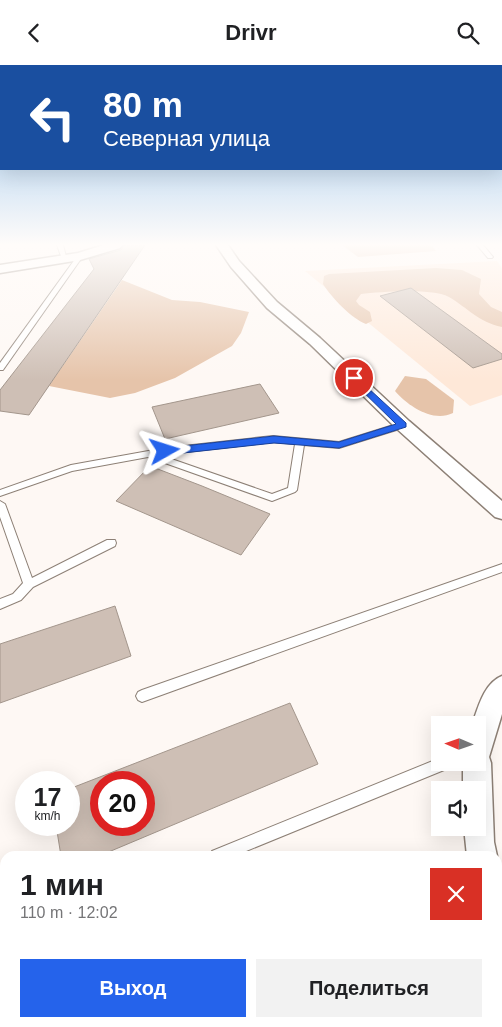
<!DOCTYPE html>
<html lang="ru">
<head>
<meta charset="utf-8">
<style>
	body { margin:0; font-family:Arial,sans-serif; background:#f2f2f2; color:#202124; height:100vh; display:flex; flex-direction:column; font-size:19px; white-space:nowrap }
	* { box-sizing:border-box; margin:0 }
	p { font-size:16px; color:#757577 }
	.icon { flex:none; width:28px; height:28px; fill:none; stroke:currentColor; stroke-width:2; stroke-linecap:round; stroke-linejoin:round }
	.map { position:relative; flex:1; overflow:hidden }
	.sheet { position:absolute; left:0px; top:786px; width:502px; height:176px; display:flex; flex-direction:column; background:#fff; border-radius:15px 15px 0 0; box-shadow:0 5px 20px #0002 }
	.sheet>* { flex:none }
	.top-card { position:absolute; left:0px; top:0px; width:502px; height:105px; box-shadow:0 5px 20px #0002; background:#1a4fa0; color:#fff; overflow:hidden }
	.needle { width:32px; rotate:272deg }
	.tools { position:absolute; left:431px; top:651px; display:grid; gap:10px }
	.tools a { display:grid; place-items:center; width:55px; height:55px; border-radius:0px; background:#fff; box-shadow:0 5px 20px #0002; font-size:25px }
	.speed { position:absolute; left:15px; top:706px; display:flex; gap:10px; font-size:25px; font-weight:700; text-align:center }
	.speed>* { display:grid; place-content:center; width:65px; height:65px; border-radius:50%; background:#fff; box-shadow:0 5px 20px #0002; line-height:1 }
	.speed small { font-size:12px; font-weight:400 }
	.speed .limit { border:8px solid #d22; background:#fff; color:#111 }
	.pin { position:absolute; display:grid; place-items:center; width:42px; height:42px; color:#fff; margin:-21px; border:2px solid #fff; border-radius:50%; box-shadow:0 1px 5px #0007 }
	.me { position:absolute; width:55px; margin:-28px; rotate:84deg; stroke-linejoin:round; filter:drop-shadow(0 0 4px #0008) }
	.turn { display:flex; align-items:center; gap:18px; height:105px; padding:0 20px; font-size:22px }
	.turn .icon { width:65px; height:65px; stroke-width:2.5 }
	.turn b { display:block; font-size:35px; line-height:42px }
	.round { display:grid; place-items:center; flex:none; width:52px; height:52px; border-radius:0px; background:#f2f2f2 }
	.overview { display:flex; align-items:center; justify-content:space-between; height:85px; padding:0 20px }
	h1 { font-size:30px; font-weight:700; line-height:38px }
	.button { display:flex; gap:10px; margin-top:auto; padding:10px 20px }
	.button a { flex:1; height:58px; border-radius:0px; background:#2563eb; color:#fff; font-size:20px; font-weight:700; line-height:58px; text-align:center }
	.button a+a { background:#f2f2f2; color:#202124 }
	header { display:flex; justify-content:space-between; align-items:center; height:65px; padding:0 20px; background:#fff; font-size:22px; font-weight:700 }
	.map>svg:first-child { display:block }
	.built { fill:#fee8d8 }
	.green { fill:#e6c4aa }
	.building { fill:#cebfb5; stroke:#a3968c; fill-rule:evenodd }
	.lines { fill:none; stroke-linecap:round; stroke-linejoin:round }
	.service-casing { stroke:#8d8076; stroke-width:2 }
	.minor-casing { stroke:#8d8076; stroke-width:3 }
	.service { fill:#fff; fill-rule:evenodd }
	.minor { fill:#fff; fill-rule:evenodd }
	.route { fill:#2563eb; stroke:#184099 }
</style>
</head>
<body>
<header><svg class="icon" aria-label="back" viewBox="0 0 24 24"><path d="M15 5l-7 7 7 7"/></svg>Drivr<svg class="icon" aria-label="search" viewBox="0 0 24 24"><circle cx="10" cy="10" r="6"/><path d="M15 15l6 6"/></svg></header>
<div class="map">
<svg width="502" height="962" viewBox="0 0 502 962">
	<rect width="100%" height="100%" fill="#fef8f4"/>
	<!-- built -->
	<path class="built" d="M 497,196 L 502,203 L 502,330 L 470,341 L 305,206 Z"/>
	<!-- green -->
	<g class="green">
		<path d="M 342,180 L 431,180 L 436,186 L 358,192 Z"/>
		<path d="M 436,203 L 462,205 L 481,214 L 479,229 L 491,242 L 502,247 L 502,262 C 478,257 468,243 449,232 C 434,223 380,227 361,229 L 356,236 L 359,240 L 370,247 L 372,256 L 366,259 C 351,253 332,233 323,219 L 324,211 L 329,209 Z"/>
		<path d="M 122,215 L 172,235 L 200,237 L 249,247 L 241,268 L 232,281 L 175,313 L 135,328 L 110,333 L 49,321 Z"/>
		<path d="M 405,311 L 426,314 L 454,335 L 453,348 C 433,358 408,341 395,326 Z"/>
		<path d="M 0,885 L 5,885 L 5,958 L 201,958 L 205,962 L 0,962 Z"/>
	</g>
	<!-- building -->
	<g class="building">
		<path d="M 124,180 L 145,180 L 29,350 L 0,346 L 0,325 L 94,204 L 89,194 L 121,185 Z"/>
		<path d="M 411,223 L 502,289 L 502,294 L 473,303 L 380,231 Z"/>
		<path d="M 260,319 L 279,348 L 165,374 L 152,342 Z"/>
		<path d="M 150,401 L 202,421 L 270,449 L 241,490 L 116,436 Z"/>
		<path d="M 115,541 L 131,591 L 0,638 L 0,579 Z"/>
		<path d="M 290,638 L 318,699 L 99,791 L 61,791 L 56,760 L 69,760 L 69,724 ZM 101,718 L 144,718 L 144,760 L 101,760 Z"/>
	</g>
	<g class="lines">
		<defs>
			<g id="service">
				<path d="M 57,180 L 63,180 L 67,195 L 62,194 Z"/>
				<path d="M 477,180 L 483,180 L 493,192 L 492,193 L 488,193 Z"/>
				<path d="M 78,190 L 83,191 L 3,305 L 0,305 L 0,298 Z"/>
				<path d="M 403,357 L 406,358 L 406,362 L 339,383 L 304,380 L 297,425 L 295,427 L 272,436 L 148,392 L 72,406 L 0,431 L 0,425 L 71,400 L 165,383 L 273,371 L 339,377 ZM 273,377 L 295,379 L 288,423 L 272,429 L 160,390 Z"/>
				<path d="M 0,436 L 5,439 L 32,513 L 107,475 L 115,475 L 116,478 L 115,481 L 33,522 L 21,535 L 0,544 L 0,534 L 13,529 L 23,518 L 0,452 Z"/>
				<path d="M 502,499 L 502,507 L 142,637 L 138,635 L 136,631 L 138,627 L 142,625 Z"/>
				<path d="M 440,693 L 440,698 L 450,698 L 449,703 L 234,791 L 210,791 L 212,786 Z"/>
				<path d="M 0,848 L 5,850 L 5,867 L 3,868 L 0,867 Z"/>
				<path d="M 502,884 L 502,900 L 498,901 L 498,885 Z"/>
				<path d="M 286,958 L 303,958 L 304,962 L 286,962 Z"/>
				<path d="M 417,958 L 435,958 L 434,962 L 416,962 Z"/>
			</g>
			<g id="minor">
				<path d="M 104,180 L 122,180 L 120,183 L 80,195 L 0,208 L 0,200 L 78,188 Z"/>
				<path d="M 216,180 L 228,180 L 239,196 L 277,237 L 320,273 L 409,356 L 502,436 L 502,454 L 495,452 L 397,364 L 310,279 L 267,243 L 231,202 Z"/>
				<path d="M 502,611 L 502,649 L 489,692 L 491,698 L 494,777 L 497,791 L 467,791 L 464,762 L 478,762 L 478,725 L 463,725 L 463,698 L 478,698 L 478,660 L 472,660 C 478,643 484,618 502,611 Z"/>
				<path d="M 498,839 L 502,841 L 502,892 L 498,890 Z"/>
			</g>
		</defs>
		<!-- service casing -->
		<use href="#service" class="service-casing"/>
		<!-- minor casing -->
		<use href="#minor" class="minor-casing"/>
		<!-- service -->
		<use href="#service" class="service"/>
		<!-- minor -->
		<use href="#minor" class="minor"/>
	</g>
	<!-- sky -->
	<linearGradient id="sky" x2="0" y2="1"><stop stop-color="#8fc0ed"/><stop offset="0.57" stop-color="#fffcfa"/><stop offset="1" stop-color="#fffcfa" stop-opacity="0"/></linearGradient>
	<rect width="502" height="315" fill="url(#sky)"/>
	<!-- route -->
	<path class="route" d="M 354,310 L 406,358 L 406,362 L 339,383 L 274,378 L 165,390 L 160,386 L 165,383 L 274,371 L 339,377 L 396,359 L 351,315 L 350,313 Z"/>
</svg>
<div class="tools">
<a><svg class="needle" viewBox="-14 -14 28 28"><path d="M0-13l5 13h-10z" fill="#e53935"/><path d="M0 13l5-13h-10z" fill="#757577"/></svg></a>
<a><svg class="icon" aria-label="sound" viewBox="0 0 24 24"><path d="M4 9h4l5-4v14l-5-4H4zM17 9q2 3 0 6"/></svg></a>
</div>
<div class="speed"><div>17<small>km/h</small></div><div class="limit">20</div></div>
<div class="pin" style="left:354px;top:313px;background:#d93025"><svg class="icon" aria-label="arrive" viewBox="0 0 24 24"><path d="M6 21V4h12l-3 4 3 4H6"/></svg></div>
<svg class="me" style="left:165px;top:386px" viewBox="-20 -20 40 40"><path d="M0-17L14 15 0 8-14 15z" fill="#2563eb" stroke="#fff" stroke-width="4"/></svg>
<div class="top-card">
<div class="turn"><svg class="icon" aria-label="left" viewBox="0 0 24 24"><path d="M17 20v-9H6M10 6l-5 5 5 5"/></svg><div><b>80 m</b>Северная улица</div></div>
</div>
<section class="sheet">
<div class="overview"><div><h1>1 мин</h1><p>110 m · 12:02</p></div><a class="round" style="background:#d93025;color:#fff"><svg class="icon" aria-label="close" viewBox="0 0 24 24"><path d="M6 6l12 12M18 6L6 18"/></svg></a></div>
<div class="button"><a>Выход</a><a>Поделиться</a></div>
</section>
</div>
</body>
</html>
